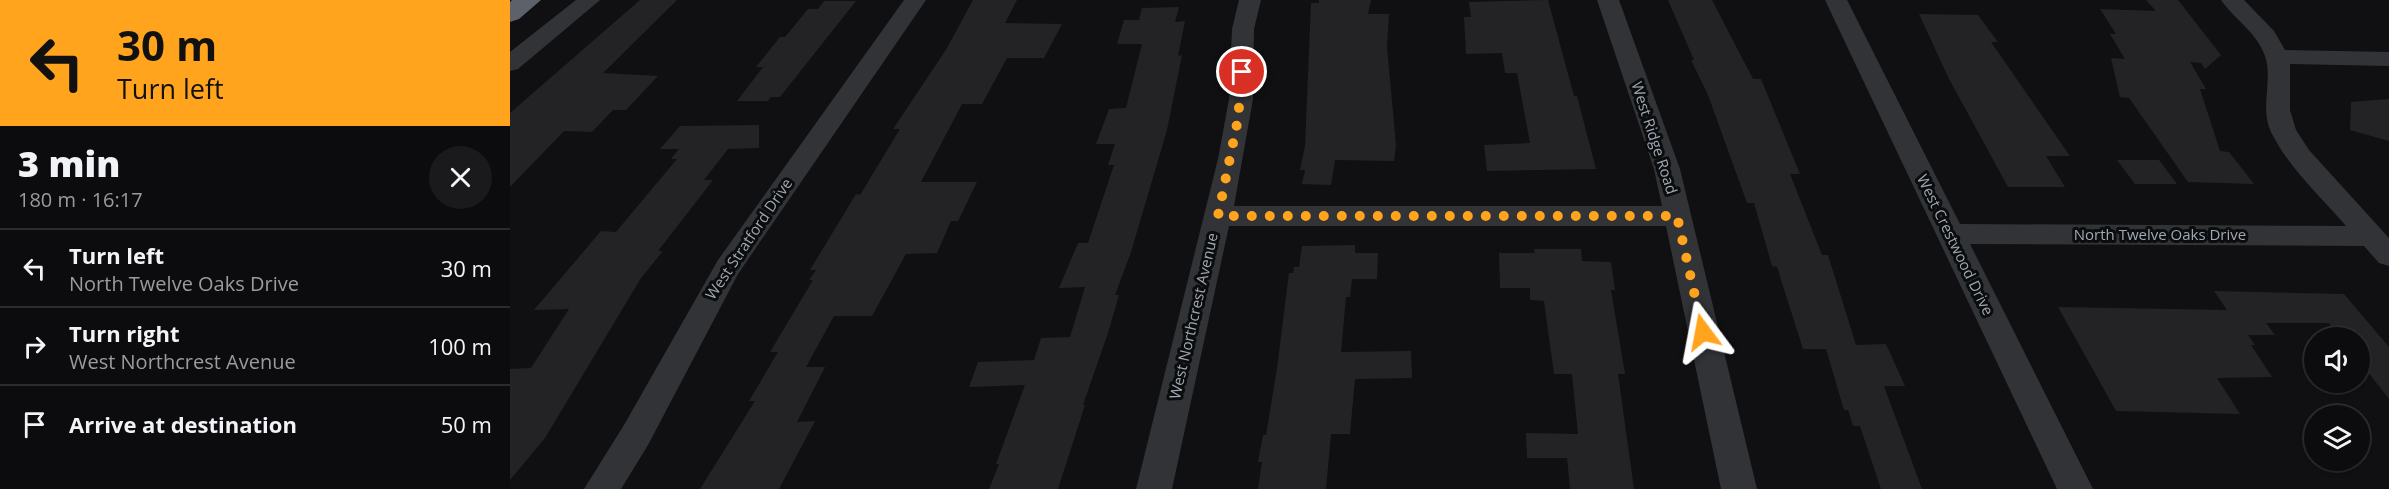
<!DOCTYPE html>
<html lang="en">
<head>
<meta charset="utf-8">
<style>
	body { margin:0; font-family:"Open Sans",sans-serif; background:#1a1a1c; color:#f1f3f6; height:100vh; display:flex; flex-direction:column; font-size:22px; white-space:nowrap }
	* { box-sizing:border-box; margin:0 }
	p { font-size:20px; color:#9a9b9e }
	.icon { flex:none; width:33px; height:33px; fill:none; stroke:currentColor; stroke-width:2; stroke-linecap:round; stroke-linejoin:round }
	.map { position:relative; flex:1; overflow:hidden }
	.sheet { display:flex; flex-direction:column; background:#0c0c0e; width:510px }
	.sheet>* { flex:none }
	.top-card { background:#ffa41c; color:#111; overflow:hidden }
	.controls { position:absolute; left:1794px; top:327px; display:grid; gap:12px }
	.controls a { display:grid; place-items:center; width:66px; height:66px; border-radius:50%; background:#0c0c0e; box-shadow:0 2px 4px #0004,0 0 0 2px #2c2c2e; font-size:30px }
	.pin { position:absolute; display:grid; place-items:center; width:51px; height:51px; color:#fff; margin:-26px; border:3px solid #fff; border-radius:50%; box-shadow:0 2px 6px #0007 }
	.me { position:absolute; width:66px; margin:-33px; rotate:347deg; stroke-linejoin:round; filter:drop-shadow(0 0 4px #0008) }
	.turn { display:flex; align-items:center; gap:21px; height:126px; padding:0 18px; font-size:27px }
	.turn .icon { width:78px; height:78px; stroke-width:2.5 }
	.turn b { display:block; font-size:42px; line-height:51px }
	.round { display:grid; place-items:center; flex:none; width:63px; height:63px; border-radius:32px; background:#1a1a1c }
	.overview { display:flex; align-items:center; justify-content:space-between; height:102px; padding:0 18px }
	h1 { font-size:36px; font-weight:800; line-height:45px }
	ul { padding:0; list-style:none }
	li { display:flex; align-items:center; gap:18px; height:78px; padding:0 18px; border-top:2px solid #2c2c2e }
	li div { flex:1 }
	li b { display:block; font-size:22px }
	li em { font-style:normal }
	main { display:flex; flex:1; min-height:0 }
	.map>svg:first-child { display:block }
	.building { fill:#232326 }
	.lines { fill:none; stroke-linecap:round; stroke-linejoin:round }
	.street { fill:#313337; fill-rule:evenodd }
	.highway { fill:#5d6169; fill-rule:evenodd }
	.route { stroke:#ffa41c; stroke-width:10; stroke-dasharray:0 18 }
	.labels { text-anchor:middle; stroke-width:6; stroke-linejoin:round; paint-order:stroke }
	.street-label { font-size:15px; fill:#a0a8b4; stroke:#0b0c0d }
</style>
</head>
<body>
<main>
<section class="sheet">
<div class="top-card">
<div class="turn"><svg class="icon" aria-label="left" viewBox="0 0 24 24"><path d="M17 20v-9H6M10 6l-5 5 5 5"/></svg><div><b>30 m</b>Turn left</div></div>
</div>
<div class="overview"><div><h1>3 min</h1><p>180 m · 16:17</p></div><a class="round"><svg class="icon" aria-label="close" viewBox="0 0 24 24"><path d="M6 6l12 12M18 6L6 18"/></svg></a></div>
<ul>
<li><svg class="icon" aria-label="left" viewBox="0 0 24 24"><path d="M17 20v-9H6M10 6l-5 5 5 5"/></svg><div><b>Turn left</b><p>North Twelve Oaks Drive</p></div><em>30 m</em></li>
<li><svg class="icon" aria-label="right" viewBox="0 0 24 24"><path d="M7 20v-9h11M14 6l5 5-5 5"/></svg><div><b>Turn right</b><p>West Northcrest Avenue</p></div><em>100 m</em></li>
<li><svg class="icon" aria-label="arrive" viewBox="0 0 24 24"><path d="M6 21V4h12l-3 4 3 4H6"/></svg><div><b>Arrive at destination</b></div><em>50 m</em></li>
</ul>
</section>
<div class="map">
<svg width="1879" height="489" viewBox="0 0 1879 489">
	<rect width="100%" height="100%" fill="#101012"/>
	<!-- building -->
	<g class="building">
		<path d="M 130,0 L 167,0 L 93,73 L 148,76 L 116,110 L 103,110 L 82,132 L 54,131 L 0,187 L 0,113 Z"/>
		<path d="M 463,0 L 507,0 L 495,23 L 552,24 L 534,58 L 497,58 L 472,104 L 452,104 L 411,182 L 467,182 L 448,221 L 441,221 L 427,253 L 396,254 L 362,316 L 324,316 L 296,367 L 315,367 L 287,422 L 305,421 L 269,489 L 190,489 L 245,401 L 239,401 L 268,352 L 260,352 L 303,280 L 299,280 L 306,270 L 300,270 L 346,194 L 350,195 L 390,129 L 383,129 L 437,48 Z"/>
		<path d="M 809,0 L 861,0 L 858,14 L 879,14 L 877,47 L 886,145 L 884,161 L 825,160 L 821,185 L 792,184 L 795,170 L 790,170 L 795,146 L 801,3 L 809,3 Z"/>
		<path d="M 1038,0 L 1064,96 L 1067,96 L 1086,169 L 977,171 L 974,145 L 1020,143 L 1007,73 L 995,73 L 992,53 L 956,54 L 954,17 L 961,17 L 959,2 Z"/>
		<path d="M 1158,0 L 1202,0 L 1243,79 L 1251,79 L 1290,174 L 1280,174 L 1312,255 L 1318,255 L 1346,345 L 1376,344 L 1395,386 L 1374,386 L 1412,489 L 1371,489 L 1350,426 L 1343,426 L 1338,410 L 1334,410 L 1316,349 L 1293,349 L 1267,267 L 1262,266 L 1244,203 L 1237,203 L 1198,95 L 1181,60 L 1184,60 Z"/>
		<path d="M 1636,0 L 1668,0 L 1711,55 L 1695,69 L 1691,63 L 1680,62 L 1696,89 L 1690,89 L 1710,151 L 1719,152 L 1744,184 L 1678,182 L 1619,98 L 1610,97 L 1601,58 L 1615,59 L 1600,34 L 1606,34 L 1590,9 L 1646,11 Z"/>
		<path d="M 314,1 L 346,1 L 270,97 L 261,97 L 258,101 L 227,101 L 253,67 L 246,67 L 270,37 L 275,37 L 298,9 L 308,9 Z"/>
		<path d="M 669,7 L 665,22 L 675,21 L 668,56 L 672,55 L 657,130 L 621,252 L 605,295 L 609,295 L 598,333 L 573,405 L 575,405 L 548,489 L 479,489 L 489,464 L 486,464 L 515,385 L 459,387 L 468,362 L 524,360 L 531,338 L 560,337 L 575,287 L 549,288 L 568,243 L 578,243 L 604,165 L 598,165 L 605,144 L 586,144 L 599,109 L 616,108 L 632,44 L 607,44 L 614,20 L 629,20 L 632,8 Z"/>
		<path d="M 1409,14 L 1468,15 L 1488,42 L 1481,42 L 1560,156 L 1536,156 L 1555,187 L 1498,187 L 1438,77 Z"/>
		<path d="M 1879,99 L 1879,141 L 1840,130 L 1841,102 Z"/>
		<path d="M 249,125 L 249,148 L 218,149 L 194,180 L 203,180 L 148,251 L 153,251 L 131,278 L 35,438 L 0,480 L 0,369 L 21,368 L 59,309 L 24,310 L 91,231 L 106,232 L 167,159 L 161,159 L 169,149 L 150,149 L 170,126 Z"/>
		<path d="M 1607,160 L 1649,160 L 1667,184 L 1625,184 Z"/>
		<path d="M 845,245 L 845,253 L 868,253 L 867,279 L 842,279 L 840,297 L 836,297 L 831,352 L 901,351 L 902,378 L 845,379 L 840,434 L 821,434 L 816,489 L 748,489 L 752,462 L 748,462 L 753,435 L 756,435 L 767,368 L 779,273 L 783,273 L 784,267 L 789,267 L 792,246 Z"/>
		<path d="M 1024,249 L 1071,249 L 1072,261 L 1101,262 L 1105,290 L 1101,290 L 1115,374 L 1108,374 L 1124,489 L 1060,489 L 1057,458 L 1017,458 L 1016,433 L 1068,434 L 1062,374 L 1044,374 L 1034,301 L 1020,300 L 1020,288 L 990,288 L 989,253 L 1025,253 Z"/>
		<path d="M 1704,291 L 1834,294 L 1879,347 L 1879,399 L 1850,362 L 1850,338 L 1830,338 L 1819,323 L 1756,323 L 1765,335 L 1738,335 L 1745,345 L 1741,345 L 1762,377 L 1707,378 L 1730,414 L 1606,411 L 1548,307 L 1717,310 Z"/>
	</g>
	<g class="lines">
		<!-- street -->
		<g class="street">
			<path d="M 66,0 L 90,0 L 8,69 L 0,71 L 0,52 Z"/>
			<path d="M 394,0 L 416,0 L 228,274 L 138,445 L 111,489 L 74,489 L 114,425 L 208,260 Z"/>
			<path d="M 729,0 L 751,0 L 744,29 L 743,99 L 724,206 L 1152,206 L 1144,169 L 1087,0 L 1109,0 L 1170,169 L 1247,489 L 1211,489 L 1156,226 L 719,226 L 662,489 L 626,489 L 708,159 L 719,99 L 722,29 Z"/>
			<path d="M 1315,0 L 1337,0 L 1450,224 L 1836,226 C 1811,197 1778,167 1761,132 C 1750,109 1762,83 1756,59 C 1749,34 1725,20 1711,0 L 1734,0 L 1764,31 L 1775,50 L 1879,52 L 1879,66 L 1780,64 L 1780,110 L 1786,130 L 1799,150 L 1879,238 L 1879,266 L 1869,263 L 1854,246 L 1460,244 L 1583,489 L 1547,489 Z"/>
		</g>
		<!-- highway -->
		<path class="highway" d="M 2,0 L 31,0 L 9,19 L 0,22 L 0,2 Z"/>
	</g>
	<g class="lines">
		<!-- route -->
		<path class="route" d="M 732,72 L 728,119 L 708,216 L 1167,216 L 1193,332"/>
	</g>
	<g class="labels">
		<!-- street labels -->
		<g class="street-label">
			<text transform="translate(1144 138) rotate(72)" y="5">West Ridge Road</text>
			<text x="1650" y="240">North Twelve Oaks Drive</text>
			<text transform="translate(239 239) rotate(-56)" y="5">West Stratford Drive</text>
			<text transform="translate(1445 245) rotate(64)" y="5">West Crestwood Drive</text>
			<text transform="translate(684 316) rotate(-77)" y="5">West Northcrest Avenue</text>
		</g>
	</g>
</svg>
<div class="controls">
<a><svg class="icon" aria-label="sound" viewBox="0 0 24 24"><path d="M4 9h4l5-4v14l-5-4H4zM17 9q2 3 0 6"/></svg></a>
<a><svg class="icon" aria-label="layers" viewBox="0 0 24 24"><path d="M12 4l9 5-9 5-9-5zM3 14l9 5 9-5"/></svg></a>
</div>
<div class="pin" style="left:732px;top:72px;background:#d93025"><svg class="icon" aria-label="arrive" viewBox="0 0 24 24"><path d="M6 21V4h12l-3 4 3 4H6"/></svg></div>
<svg class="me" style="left:1193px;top:332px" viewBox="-20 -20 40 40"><path d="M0-17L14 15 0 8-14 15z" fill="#ffa41c" stroke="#fff" stroke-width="4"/></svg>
</div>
</main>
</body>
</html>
